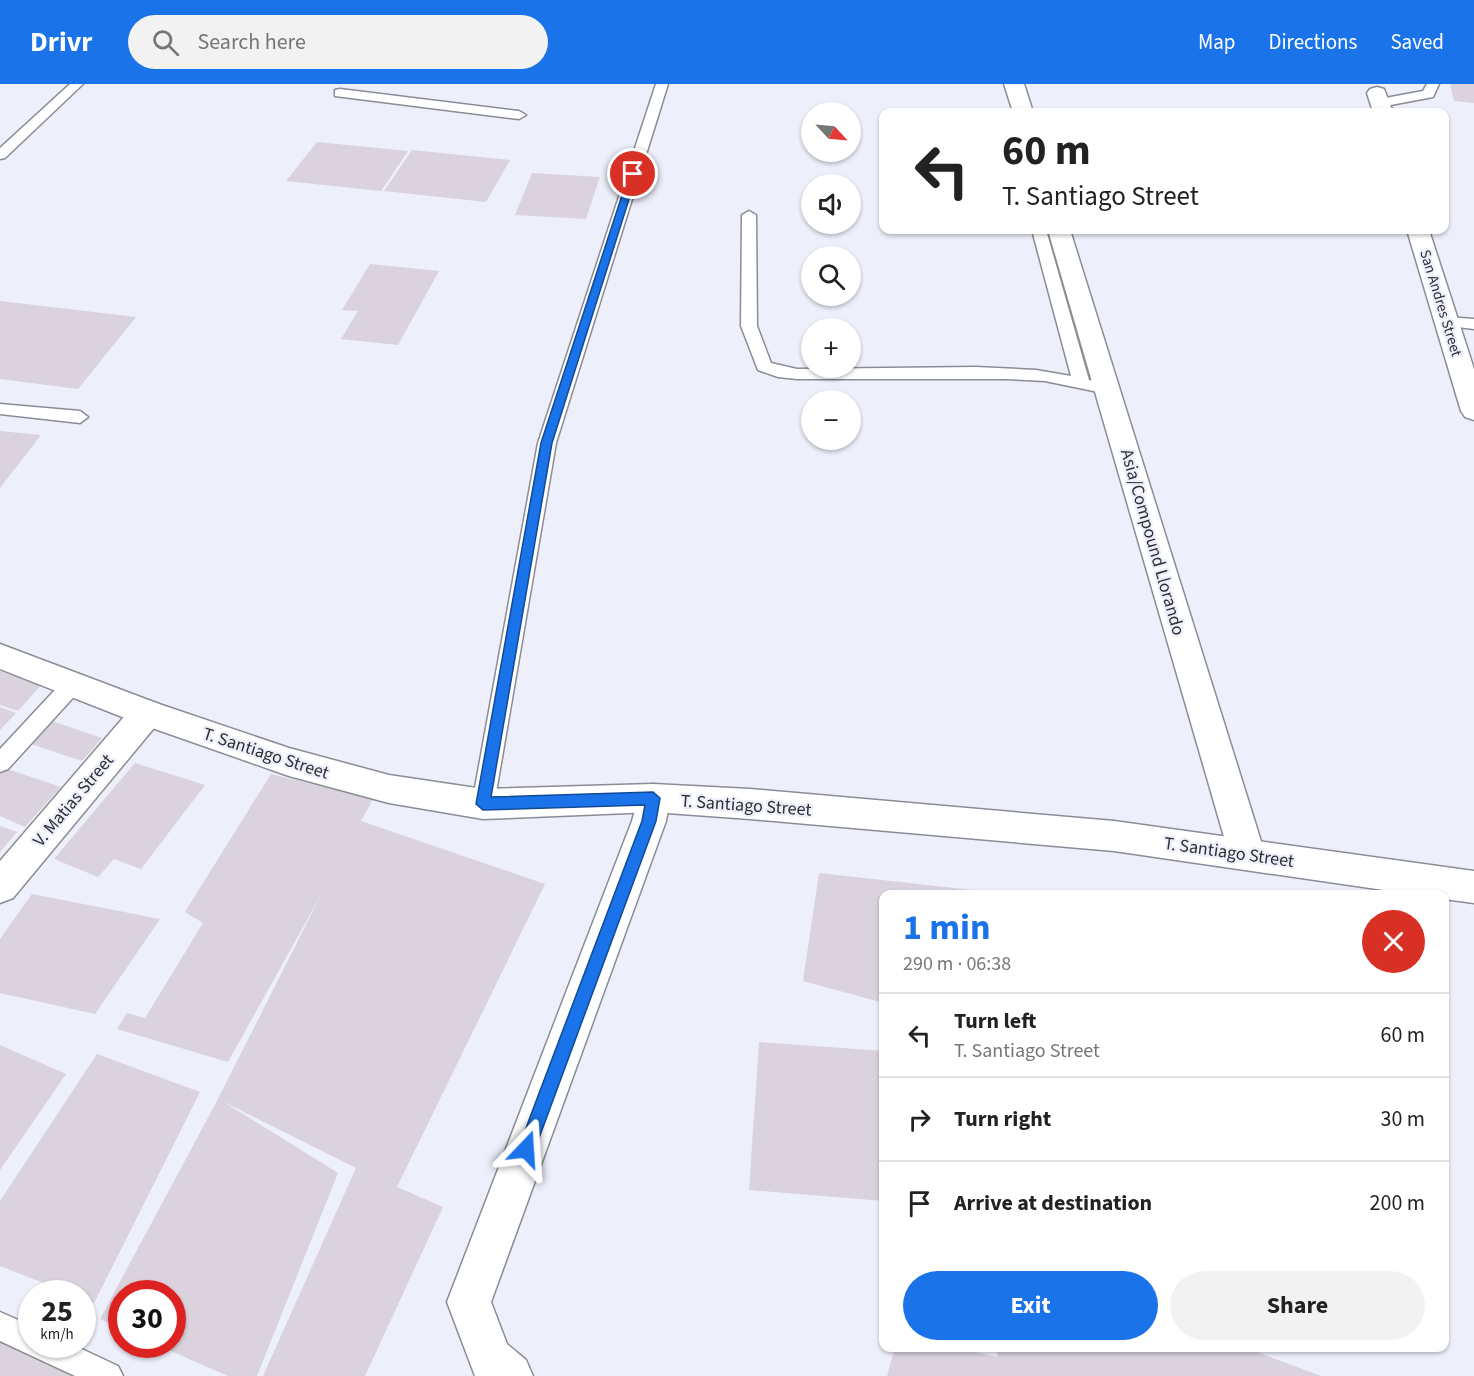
<!DOCTYPE html>
<html lang="en">
<head>
<meta charset="utf-8">
<style>
	body { margin:0; font-family:"Source Sans 3",sans-serif; background:#f2f2f2; color:#222; height:100vh; display:flex; flex-direction:column; font-size:22px; white-space:nowrap }
	* { box-sizing:border-box; margin:0 }
	p { font-size:20px; color:#767676 }
	.icon { flex:none; width:33px; height:33px; fill:none; stroke:currentColor; stroke-width:2; stroke-linecap:round; stroke-linejoin:round }
	.map { position:relative; flex:1; overflow:hidden }
	.panel { position:absolute; left:879px; top:806px; width:570px; height:462px; display:flex; flex-direction:column; background:#fff; border-radius:12px; box-shadow:0 2px 4px #0004 }
	.panel>* { flex:none }
	.top-card { position:absolute; left:879px; top:24px; width:570px; height:126px; border-radius:12px; box-shadow:0 2px 4px #0004; background:#fff; color:#222; overflow:hidden }
	.needle { width:39px; rotate:116deg }
	.fabs { position:absolute; left:801px; top:18px; display:grid; gap:12px }
	.fabs a { display:grid; place-items:center; width:60px; height:60px; border-radius:50%; background:#fff; box-shadow:0 2px 4px #0004; font-size:30px }
	.speed { position:absolute; left:18px; top:1196px; display:flex; gap:12px; font-size:30px; font-weight:700; text-align:center }
	.speed>* { display:grid; place-content:center; width:78px; height:78px; border-radius:50%; background:#fff; box-shadow:0 2px 4px #0004; line-height:1 }
	.speed small { font-size:15px; font-weight:400 }
	.speed .limit { border:9px solid #d22; background:#fff; color:#111 }
	.pin { position:absolute; display:grid; place-items:center; width:51px; height:51px; color:#fff; margin:-26px; border:3px solid #fff; border-radius:50%; box-shadow:0 2px 6px #0007 }
	.me { position:absolute; width:66px; margin:-33px; rotate:20deg; stroke-linejoin:round; filter:drop-shadow(0 0 4px #0008) }
	.turn { display:flex; align-items:center; gap:21px; height:126px; padding:0 24px; font-size:27px }
	.turn .icon { width:78px; height:78px; stroke-width:2.5 }
	.turn b { display:block; font-size:42px; line-height:51px }
	.round { display:grid; place-items:center; flex:none; width:63px; height:63px; border-radius:32px; background:#f2f2f2 }
	.summary { display:flex; align-items:center; justify-content:space-between; height:102px; padding:0 24px }
	h1 { font-size:36px; font-weight:700; line-height:45px; color:#1a73e8 }
	.action { display:flex; gap:12px; margin-top:auto; padding:12px 24px }
	.action a { flex:1; height:69px; border-radius:36px; background:#1a73e8; color:#fff; font-size:24px; font-weight:700; line-height:69px; text-align:center }
	.action a+a { background:#f2f2f2; color:#222 }
	ul { padding:0; list-style:none }
	li { display:flex; align-items:center; gap:18px; height:84px; padding:0 24px; border-top:2px solid #e0e0e0 }
	li div { flex:1 }
	li b { display:block; font-size:22px }
	li em { font-style:normal }
	header { display:flex; align-items:center; gap:36px; box-sizing:border-box; height:84px; padding:0 30px; background:#1a73e8; color:#fff }
	header strong { font-size:28px }
	nav { display:flex; gap:33px; margin-inline-start:auto; font-size:21px }
	.search { width:420px; height:54px; background:#f2f2f2; display:flex; align-items:center; gap:15px; box-sizing:border-box; padding:0 21px; border-radius:33px; color:#767676; font-size:22px }
	.map>svg:first-child { display:block }
	.building { fill:#dad2dc }
	.lines { fill:none; stroke-linecap:round; stroke-linejoin:round }
	.service-casing { stroke:#8a8c96; stroke-width:3 }
	.minor-casing { stroke:#8a8c96; stroke-width:3 }
	.secondary-casing { stroke:#8a8c96; stroke-width:3 }
	.service { fill:#fff; fill-rule:evenodd }
	.minor { fill:#fff; fill-rule:evenodd }
	.secondary { fill:#fff; fill-rule:evenodd }
	.route { fill:#1a73e8; stroke:#114b97; stroke-width:1.5 }
	.labels { text-anchor:middle; stroke-width:4.5; stroke-linejoin:round; paint-order:stroke }
	.far-street-label { font-size:15px; fill:#2e2f34; stroke:#edeffb }
	.street-label { font-size:18px; fill:#2e2f34; stroke:#edeffb }
</style>
</head>
<body>
<header>
<strong>Drivr</strong>
<div class="search"><svg class="icon" aria-label="search" viewBox="0 0 24 24"><circle cx="10" cy="10" r="6"/><path d="M15 15l6 6"/></svg>Search here</div>
<nav><a>Map</a><a>Directions</a><a>Saved</a></nav>
</header>
<div class="map">
<svg width="1474" height="1292" viewBox="0 0 1474 1292">
	<rect width="100%" height="100%" fill="#edeffb"/>
	<!-- building -->
	<g class="building">
		<path d="M 1450,0 L 1474,0 L 1474,19 L 1454,17 Z"/>
		<path d="M 317,58 L 408,67 L 381,107 L 286,97 Z"/>
		<path d="M 412,66 L 510,76 L 486,118 L 384,107 Z"/>
		<path d="M 532,89 L 600,93 L 586,135 L 515,131 Z"/>
		<path d="M 370,180 L 439,187 L 398,261 L 341,255 L 358,227 L 342,226 Z"/>
		<path d="M 0,217 L 136,233 L 78,305 L 0,295 Z"/>
		<path d="M 0,347 L 41,351 L 0,404 Z"/>
		<path d="M 0,587 L 41,601 L 18,627 L 0,621 Z"/>
		<path d="M 0,623 L 16,629 L 0,646 Z"/>
		<path d="M 52,637 L 102,654 L 82,677 L 31,660 Z"/>
		<path d="M 135,679 L 205,701 L 141,785 L 114,775 L 98,793 L 54,775 Z"/>
		<path d="M 4,684 L 61,703 L 25,743 L 0,732 L 0,688 Z"/>
		<path d="M 271,690 L 373,715 L 361,737 L 545,800 L 397,1103 L 443,1123 L 365,1292 L 263,1292 L 356,1084 L 222,1017 L 338,1089 L 257,1292 L 228,1292 L 155,1260 L 172,1260 L 172,1209 L 122,1209 L 122,1245 L 100,1235 L 218,1015 L 322,809 L 228,978 L 117,945 L 127,929 L 145,934 L 203,839 L 185,828 Z"/>
		<path d="M 0,742 L 17,748 L 0,768 Z"/>
		<path d="M 819,789 L 990,808 L 990,810 L 884,810 L 884,919 L 803,897 Z"/>
		<path d="M 32,810 L 160,835 L 95,930 L 0,909 L 0,855 Z"/>
		<path d="M 759,958 L 884,967 L 884,1117 L 749,1106 Z"/>
		<path d="M 0,961 L 66,990 L 0,1086 Z"/>
		<path d="M 97,970 L 200,1008 L 94,1219 L 82,1214 L 82,1209 L 69,1209 L 0,1182 L 0,1117 Z"/>
		<path d="M 0,1256 L 84,1292 L 0,1292 Z"/>
		<path d="M 895,1263 L 953,1263 L 997,1273 L 998,1263 L 1243,1263 L 1321,1292 L 887,1292 Z"/>
	</g>
	<g class="lines">
		<defs>
			<g id="service">
				<path d="M 70,0 L 83,0 L 5,74 L 0,75 L 0,64 Z"/>
				<path d="M 656,0 L 668,0 L 556,359 L 494,720 L 491,727 L 483,729 L 475,727 L 472,720 L 538,359 Z"/>
				<path d="M 1427,0 L 1439,0 L 1433,13 L 1380,23 L 1374,19 L 1380,15 L 1423,7 Z"/>
				<path d="M 340,5 L 519,27 L 526,31 L 519,35 L 335,12 L 335,6 Z"/>
				<path d="M 749,127 L 756,131 L 757,242 L 771,279 L 797,285 L 976,283 L 1036,286 L 1071,292 L 1032,146 L 1046,146 L 1089,296 L 1114,301 L 1116,305 L 1108,310 L 1045,297 L 1006,295 L 797,295 L 778,293 L 758,286 L 741,242 L 742,131 Z"/>
				<path d="M 1447,233 L 1474,235 L 1474,245 L 1441,241 L 1439,238 Z"/>
				<path d="M 0,320 L 80,327 L 88,333 L 80,339 L 0,330 Z"/>
				<path d="M 74,591 L 81,593 L 84,599 L 81,605 L 8,685 L 0,688 L 0,665 L 67,593 Z"/>
				<path d="M 0,1228 L 32,1242 L 32,1260 L 71,1260 L 118,1282 L 123,1292 L 75,1292 L 0,1257 Z"/>
			</g>
			<g id="minor">
				<path d="M 1004,0 L 1024,0 L 1033,28 L 1013,28 Z"/>
				<path d="M 1377,3 L 1384,5 L 1393,28 L 1373,28 L 1367,9 L 1370,5 Z"/>
				<path d="M 1048,146 L 1070,146 L 1265,770 L 1260,781 L 1247,785 L 1234,781 L 1229,770 Z"/>
				<path d="M 1407,146 L 1429,146 L 1474,285 L 1474,336 L 1465,333 L 1461,327 Z"/>
				<path d="M 147,616 L 159,620 L 163,629 L 159,638 L 13,814 L 0,819 L 0,777 L 135,620 Z"/>
				<path d="M 653,700 L 665,704 L 670,714 L 666,737 L 491,1218 L 507,1260 L 526,1276 L 533,1292 L 475,1292 L 447,1218 L 632,737 L 641,704 Z"/>
			</g>
			<path id="secondary" d="M 0,560 L 159,620 L 289,664 L 389,691 L 483,705 L 653,700 L 750,705 L 1114,737 L 1474,787 L 1474,819 L 1444,815 L 1444,810 L 1411,810 L 1114,767 L 750,735 L 653,728 L 483,735 L 389,719 L 289,692 L 135,638 L 0,585 Z"/>
		</defs>
		<!-- service casing -->
		<use href="#service" class="service-casing"/>
		<!-- minor casing -->
		<use href="#minor" class="minor-casing"/>
		<!-- secondary casing -->
		<use href="#secondary" class="secondary-casing"/>
		<!-- service -->
		<use href="#service" class="service"/>
		<!-- minor -->
		<use href="#minor" class="minor"/>
		<!-- secondary -->
		<use href="#secondary" class="secondary"/>
	</g>
	<!-- route -->
	<path class="route" d="M 633,87 L 637,90 L 552,359 L 491,713 L 653,708 L 660,714 L 656,737 L 535,1065 L 532,1071 L 526,1074 L 520,1071 L 518,1065 L 642,737 L 645,721 L 483,726 L 476,720 L 541,359 L 629,90 Z"/>
	<g class="labels">
		<!-- far-street labels -->
		<g class="far-street-label">
			<text transform="translate(1441 219) rotate(73)" y="5">San Andres Street</text>
		</g>
		<!-- street labels -->
		<g class="street-label">
			<text transform="translate(1153 458) rotate(74)" y="6">Asia/Compound Llorando</text>
			<text transform="translate(266 669) rotate(18)" y="6">T. Santiago Street</text>
			<text transform="translate(73 716) rotate(-50)" y="6">V. Matias Street</text>
			<text transform="translate(746 721) rotate(4)" y="6">T. Santiago Street</text>
			<text transform="translate(1229 768) rotate(8)" y="6">T. Santiago Street</text>
		</g>
	</g>
</svg>
<div class="fabs">
<a><svg class="needle" viewBox="-14 -14 28 28"><path d="M0-13l5 13h-10z" fill="#e53935"/><path d="M0 13l5-13h-10z" fill="#767676"/></svg></a>
<a><svg class="icon" aria-label="sound" viewBox="0 0 24 24"><path d="M4 9h4l5-4v14l-5-4H4zM17 9q2 3 0 6"/></svg></a>
<a><svg class="icon" aria-label="search" viewBox="0 0 24 24"><circle cx="10" cy="10" r="6"/><path d="M15 15l6 6"/></svg></a>
<a>+</a>
<a>−</a>
</div>
<div class="speed"><div>25<small>km/h</small></div><div class="limit">30</div></div>
<div class="pin" style="left:633px;top:90px;background:#d93025"><svg class="icon" aria-label="arrive" viewBox="0 0 24 24"><path d="M6 21V4h12l-3 4 3 4H6"/></svg></div>
<svg class="me" style="left:526px;top:1065px" viewBox="-20 -20 40 40"><path d="M0-17L14 15 0 8-14 15z" fill="#1a73e8" stroke="#fff" stroke-width="4"/></svg>
<div class="top-card">
<div class="turn"><svg class="icon" aria-label="left" viewBox="0 0 24 24"><path d="M17 20v-9H6M10 6l-5 5 5 5"/></svg><div><b>60 m</b>T. Santiago Street</div></div>
</div>
<section class="panel">
<div class="summary"><div><h1>1 min</h1><p>290 m · 06:38</p></div><a class="round" style="background:#d93025;color:#fff"><svg class="icon" aria-label="close" viewBox="0 0 24 24"><path d="M6 6l12 12M18 6L6 18"/></svg></a></div>
<ul>
<li><svg class="icon" aria-label="left" viewBox="0 0 24 24"><path d="M17 20v-9H6M10 6l-5 5 5 5"/></svg><div><b>Turn left</b><p>T. Santiago Street</p></div><em>60 m</em></li>
<li><svg class="icon" aria-label="right" viewBox="0 0 24 24"><path d="M7 20v-9h11M14 6l5 5-5 5"/></svg><div><b>Turn right</b></div><em>30 m</em></li>
<li><svg class="icon" aria-label="arrive" viewBox="0 0 24 24"><path d="M6 21V4h12l-3 4 3 4H6"/></svg><div><b>Arrive at destination</b></div><em>200 m</em></li>
</ul>
<div class="action"><a>Exit</a><a>Share</a></div>
</section>
</div>
</body>
</html>
